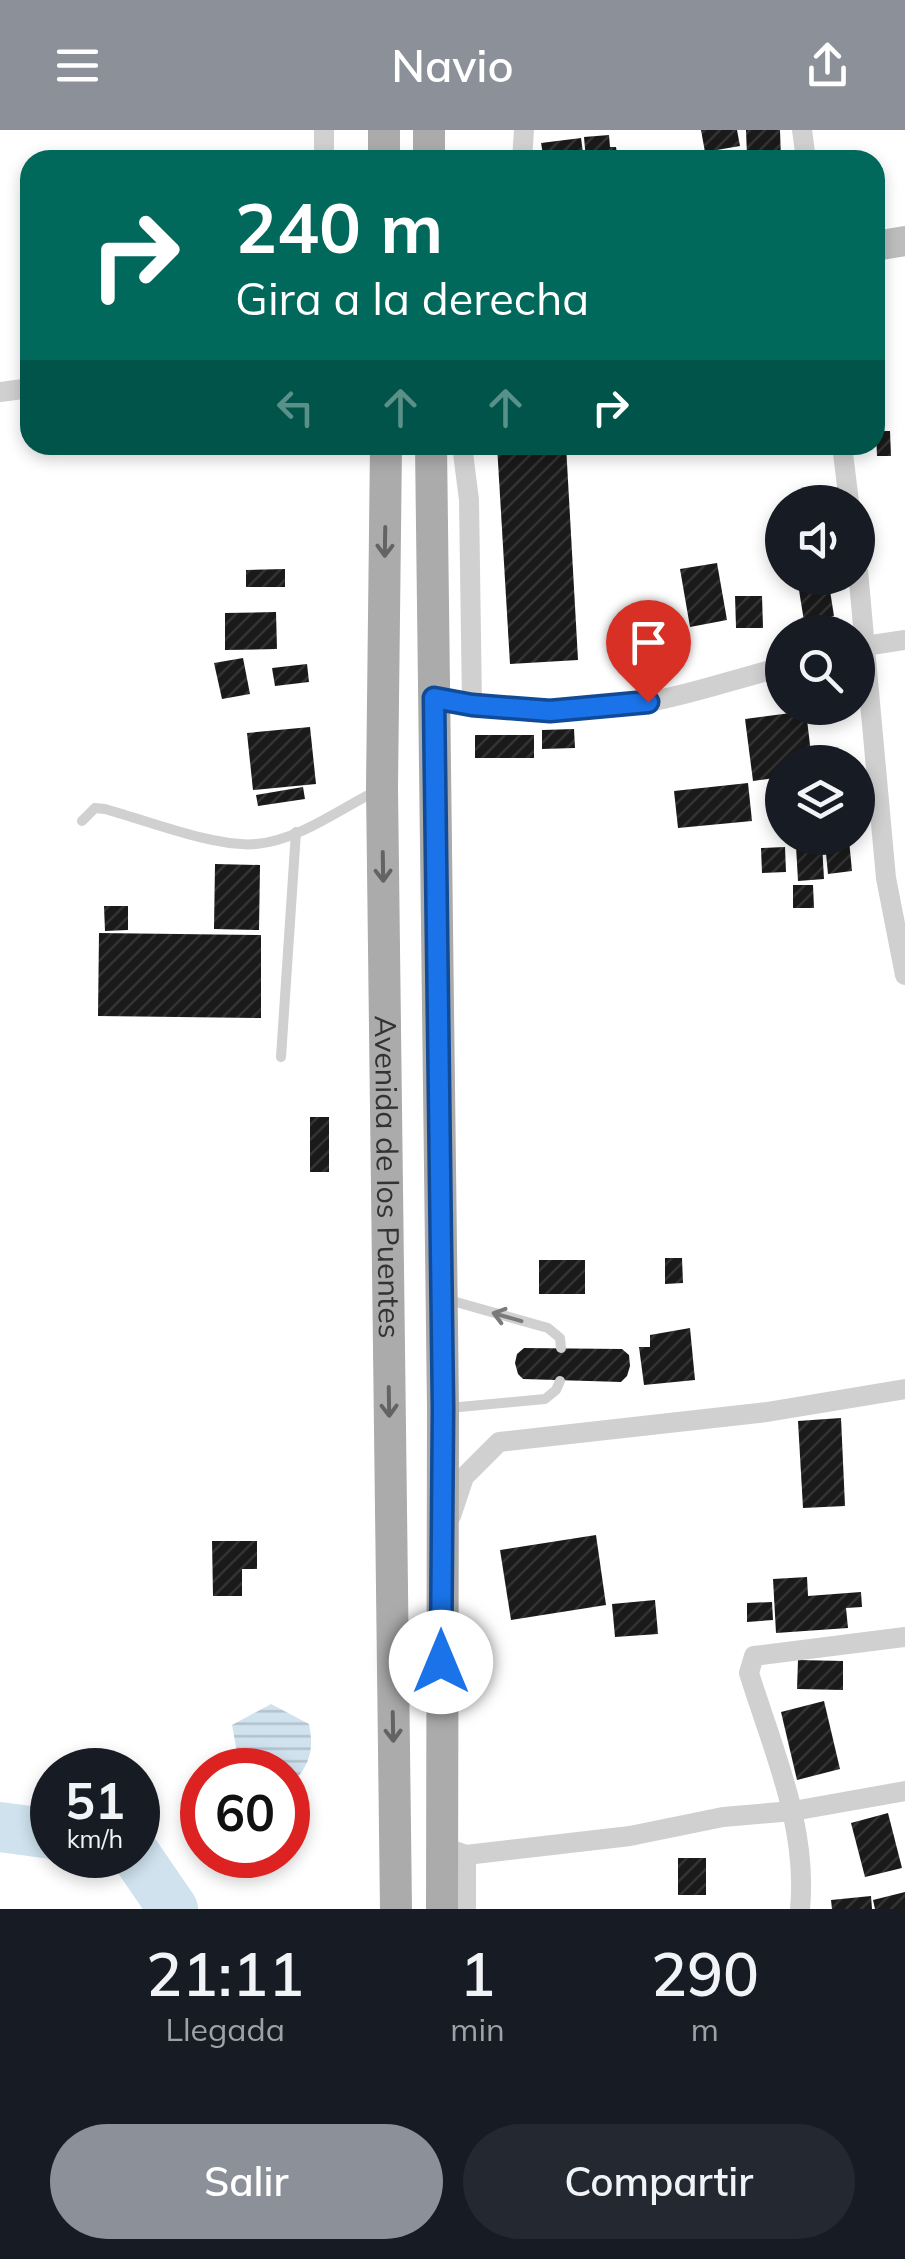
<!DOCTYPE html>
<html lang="es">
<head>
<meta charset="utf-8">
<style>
	body { margin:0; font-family:Mulish,sans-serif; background:#242831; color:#f1f3f6; height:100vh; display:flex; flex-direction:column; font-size:38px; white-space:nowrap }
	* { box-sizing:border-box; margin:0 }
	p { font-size:32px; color:#9ea1a6 }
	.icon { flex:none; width:55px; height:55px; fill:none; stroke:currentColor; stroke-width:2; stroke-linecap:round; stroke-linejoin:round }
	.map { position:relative; height:1779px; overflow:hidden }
	.details { display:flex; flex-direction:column; background:#171b24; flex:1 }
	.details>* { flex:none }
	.hud { position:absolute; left:20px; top:20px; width:865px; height:305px; border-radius:30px; box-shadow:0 5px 15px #0003; background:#00695c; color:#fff; overflow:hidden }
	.fabs { position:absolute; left:765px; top:355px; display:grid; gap:20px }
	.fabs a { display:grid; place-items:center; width:110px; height:110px; border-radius:50%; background:#171b24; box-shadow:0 5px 15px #0003; font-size:50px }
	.speed { position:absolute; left:30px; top:1618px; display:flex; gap:20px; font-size:50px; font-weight:700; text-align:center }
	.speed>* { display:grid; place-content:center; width:130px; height:130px; border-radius:50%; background:#171b24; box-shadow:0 5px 15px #0003; line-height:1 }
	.speed small { font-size:25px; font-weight:400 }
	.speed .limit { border:15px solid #d22; background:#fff; color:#111 }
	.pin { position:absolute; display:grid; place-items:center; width:85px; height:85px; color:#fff; margin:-102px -42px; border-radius:50% 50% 50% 0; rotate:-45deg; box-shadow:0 0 10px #0007 }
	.pin .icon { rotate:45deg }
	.me { position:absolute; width:110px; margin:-55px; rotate:0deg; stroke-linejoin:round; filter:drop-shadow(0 0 8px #0008) }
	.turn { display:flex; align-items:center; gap:35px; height:210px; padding:0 50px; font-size:45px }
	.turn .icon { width:130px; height:130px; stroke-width:2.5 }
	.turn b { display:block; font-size:70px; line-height:85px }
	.lanes { display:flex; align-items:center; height:95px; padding:0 50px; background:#0003; justify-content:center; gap:50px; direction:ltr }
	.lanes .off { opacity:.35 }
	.eta { display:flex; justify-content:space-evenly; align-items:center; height:170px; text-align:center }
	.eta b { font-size:60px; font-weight:600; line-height:70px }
	.cta { display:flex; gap:20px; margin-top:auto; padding:20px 50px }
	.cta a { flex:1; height:115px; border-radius:60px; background:#8c9099; color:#fff; font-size:40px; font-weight:600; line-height:115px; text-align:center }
	.cta a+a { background:#242831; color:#f1f3f6 }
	header { display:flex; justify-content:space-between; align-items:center; height:130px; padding:0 50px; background:#8c9099; color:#fff; font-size:45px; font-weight:600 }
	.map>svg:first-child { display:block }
	.water { fill:url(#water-rules) }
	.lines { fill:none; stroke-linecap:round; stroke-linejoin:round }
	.river { stroke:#cfe2ee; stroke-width:50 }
	.building { fill:url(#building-hatch) }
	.lane { stroke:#d0d0d0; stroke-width:10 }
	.street { stroke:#d0d0d0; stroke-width:20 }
	.secondary { stroke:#bdbdbd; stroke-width:30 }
	.primary { stroke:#ababab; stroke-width:32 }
	.oneway { stroke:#636363 }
	.oneway2 { stroke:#7a7a7a }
	.route-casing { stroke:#114b97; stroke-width:25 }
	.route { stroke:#1a73e8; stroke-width:18 }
	.labels { text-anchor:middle; stroke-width:10; stroke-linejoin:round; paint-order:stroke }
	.street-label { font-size:30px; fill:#333; stroke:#fff }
</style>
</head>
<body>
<header><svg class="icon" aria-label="menu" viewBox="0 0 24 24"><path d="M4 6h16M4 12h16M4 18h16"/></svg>Navio<svg class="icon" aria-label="share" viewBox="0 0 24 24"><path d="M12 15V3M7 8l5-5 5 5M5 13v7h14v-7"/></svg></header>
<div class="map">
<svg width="905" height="1779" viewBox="0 0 905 1779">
	<defs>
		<pattern id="water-rules" width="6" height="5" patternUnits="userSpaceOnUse" patternTransform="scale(2.5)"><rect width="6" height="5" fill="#cfe2ee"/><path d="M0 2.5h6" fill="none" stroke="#b2c2cd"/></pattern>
		<pattern id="building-hatch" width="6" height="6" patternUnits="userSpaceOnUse" patternTransform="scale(2.5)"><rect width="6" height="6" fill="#1a1a1a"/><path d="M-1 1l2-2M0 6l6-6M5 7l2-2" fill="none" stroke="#333"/></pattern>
	</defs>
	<rect width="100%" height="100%" fill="#fff"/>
	<!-- water -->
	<path class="water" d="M 271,1574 L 309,1594 C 315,1624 308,1637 288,1659 L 288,1640 L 247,1640 L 239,1633 L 232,1595 Z"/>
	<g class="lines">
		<!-- river -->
		<g class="river">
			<path d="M 0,1697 L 52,1704"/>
			<path d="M 136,1725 L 173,1779"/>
		</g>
	</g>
	<!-- building -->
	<g class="building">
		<path d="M 701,0 L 737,0 L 740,16 L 705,22 Z"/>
		<path d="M 746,0 L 780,0 L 781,30 L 756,30 L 756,25 L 747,26 Z"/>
		<path d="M 609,5 L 610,17 L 616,17 L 618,30 L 586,30 L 584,7 Z"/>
		<path d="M 581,8 L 584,30 L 544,30 L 541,13 Z"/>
		<path d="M 876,301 L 890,301 L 891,326 L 877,326 Z"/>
		<path d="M 497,315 L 566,315 L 578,530 L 510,534 Z"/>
		<path d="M 717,433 L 727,490 L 690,497 L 680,439 Z"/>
		<path d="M 285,439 L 285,457 L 246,457 L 246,440 Z"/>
		<path d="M 797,448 L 828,448 L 834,486 L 804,491 Z"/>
		<path d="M 735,466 L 762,466 L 763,498 L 736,498 Z"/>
		<path d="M 276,482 L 277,519 L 225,520 L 225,483 Z"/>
		<path d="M 243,528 L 250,564 L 222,569 L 214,533 Z"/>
		<path d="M 307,534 L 309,552 L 275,556 L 272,538 Z"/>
		<path d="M 806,581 L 812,632 L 782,632 L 782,647 L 753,651 L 745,589 Z"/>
		<path d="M 310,597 L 316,654 L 253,660 L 247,603 Z"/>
		<path d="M 574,599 L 575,618 L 542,619 L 542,600 Z"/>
		<rect x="475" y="605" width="59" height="23"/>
		<path d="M 748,653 L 752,691 L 678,698 L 674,661 Z"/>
		<path d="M 303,657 L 305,669 L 258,676 L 256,665 Z"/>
		<path d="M 849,710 L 852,741 L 828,744 L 825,713 Z"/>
		<path d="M 822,714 L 824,749 L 798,751 L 796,716 Z"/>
		<path d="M 785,717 L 786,742 L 762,743 L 761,718 Z"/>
		<path d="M 215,734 L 260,735 L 259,800 L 214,799 Z"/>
		<path d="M 793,755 L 813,755 L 814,778 L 793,778 Z"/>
		<path d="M 104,776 L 128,776 L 128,800 L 105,801 Z"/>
		<path d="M 99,803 L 261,805 L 261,888 L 98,886 Z"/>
		<rect x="310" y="987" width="19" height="55"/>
		<path d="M 665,1128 L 682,1128 L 683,1153 L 665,1154 Z"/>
		<rect x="539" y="1130" width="46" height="34"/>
		<path d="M 690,1198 L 695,1250 L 644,1255 L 639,1217 L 650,1217 L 650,1205 Z"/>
		<path d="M 524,1218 L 622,1219 L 629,1225 L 630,1236 L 627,1246 L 621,1252 L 523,1249 L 518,1244 L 515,1233 L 517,1224 Z"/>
		<path d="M 841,1288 L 845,1376 L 803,1378 L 798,1291 Z"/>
		<path d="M 596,1405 L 606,1475 L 511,1490 L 500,1420 Z"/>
		<path d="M 212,1411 L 257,1411 L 257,1439 L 242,1439 L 242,1466 L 213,1466 Z"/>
		<path d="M 807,1447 L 808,1466 L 861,1462 L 862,1477 L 846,1478 L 848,1498 L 776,1503 L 773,1449 Z"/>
		<path d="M 655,1470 L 658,1504 L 615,1507 L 612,1474 Z"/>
		<path d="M 772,1472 L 773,1490 L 747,1492 L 747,1473 Z"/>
		<path d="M 798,1530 L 843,1531 L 843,1560 L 797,1559 Z"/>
		<path d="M 824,1571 L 840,1639 L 797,1650 L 781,1582 Z"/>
		<path d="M 888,1683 L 902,1738 L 865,1747 L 851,1693 Z"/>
		<rect x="678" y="1728" width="28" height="37"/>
		<path d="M 905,1762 L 905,1779 L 875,1779 L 873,1770 Z"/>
		<path d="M 871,1766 L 872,1779 L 832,1779 L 831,1770 Z"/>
	</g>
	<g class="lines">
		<!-- lane -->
		<g class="lane">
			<path d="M 82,691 L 95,678 L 105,679 C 145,690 216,718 256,714 C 297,711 340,679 376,661"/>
			<path d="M 281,927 L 296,702"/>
			<path d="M 449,1170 L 548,1198 L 560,1208 L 561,1218"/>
			<path d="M 449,1278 L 545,1269 L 556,1260 L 560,1251"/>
		</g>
		<!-- street -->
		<g class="street">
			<path d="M 324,0 L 324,30"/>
			<path d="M 802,0 L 806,30"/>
			<path d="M 522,30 L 524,0"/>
			<path d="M 0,262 L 30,258"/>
			<path d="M 462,315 L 469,370 L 472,575"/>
			<path d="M 842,315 L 849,372"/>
			<path d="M 858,441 L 886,748 L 905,845"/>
			<path d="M 858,517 L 905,510"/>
			<path d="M 434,568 C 504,581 578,585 648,572 C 693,564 738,548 782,537"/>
			<path d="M 451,1386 L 464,1347 L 499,1312 L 767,1282 L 905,1259"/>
			<path d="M 442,1716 L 466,1725 L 630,1706 L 723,1687 L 793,1681 L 905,1661"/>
			<path d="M 466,1725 L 466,1779"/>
			<path d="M 800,1779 C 808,1697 773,1620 749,1543 L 754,1526 L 905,1507"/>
		</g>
		<!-- secondary -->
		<path class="secondary" d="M 875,116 L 905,111"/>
		<!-- primary -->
		<g class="primary">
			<path d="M 384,0 L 384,30"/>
			<path d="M 429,0 L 429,30"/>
			<path id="s1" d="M 386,315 L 382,658 L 396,1779"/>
			<path d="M 431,315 L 443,1278 L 442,1779"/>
		</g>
	</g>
	<!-- one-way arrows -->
	<defs><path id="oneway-shaft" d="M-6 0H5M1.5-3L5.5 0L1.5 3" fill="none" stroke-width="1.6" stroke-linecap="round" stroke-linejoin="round" transform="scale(2.5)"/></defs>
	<g class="oneway">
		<use href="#oneway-shaft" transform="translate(385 412) rotate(91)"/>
		<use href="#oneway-shaft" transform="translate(383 737) rotate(89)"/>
		<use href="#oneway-shaft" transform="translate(389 1272) rotate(89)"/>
		<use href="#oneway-shaft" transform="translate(393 1597) rotate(89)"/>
	</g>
	<use class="oneway2" href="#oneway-shaft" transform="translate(507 1187) rotate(-164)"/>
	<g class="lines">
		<defs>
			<path id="route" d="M 441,1532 L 443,1278 L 434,568 L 472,575 L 550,581 L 648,572"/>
		</defs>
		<!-- route casing -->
		<use href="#route" class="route-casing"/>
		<!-- route -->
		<use href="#route" class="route"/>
	</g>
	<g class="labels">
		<!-- street labels -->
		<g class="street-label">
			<text dy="10" stroke="none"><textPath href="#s1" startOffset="732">Avenida de los Puentes</textPath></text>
		</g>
	</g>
</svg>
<div class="fabs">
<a><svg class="icon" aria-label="sound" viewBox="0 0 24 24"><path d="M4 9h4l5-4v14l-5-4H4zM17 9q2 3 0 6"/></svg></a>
<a><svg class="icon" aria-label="search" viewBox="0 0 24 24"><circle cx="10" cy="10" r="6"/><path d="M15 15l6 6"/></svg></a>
<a><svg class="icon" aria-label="layers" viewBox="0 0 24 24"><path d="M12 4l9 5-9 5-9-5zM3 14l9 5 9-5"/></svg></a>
</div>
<div class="speed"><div>51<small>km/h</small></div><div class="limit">60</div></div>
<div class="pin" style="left:648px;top:572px;background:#d93025"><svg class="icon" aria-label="arrive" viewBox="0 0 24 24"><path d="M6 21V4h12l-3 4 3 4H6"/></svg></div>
<svg class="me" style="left:441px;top:1532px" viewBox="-20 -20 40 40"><circle r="19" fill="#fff"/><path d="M0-13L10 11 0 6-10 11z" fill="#1a73e8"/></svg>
<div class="hud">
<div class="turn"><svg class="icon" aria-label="right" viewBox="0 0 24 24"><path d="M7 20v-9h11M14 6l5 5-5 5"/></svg><div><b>240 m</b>Gira a la derecha</div></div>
<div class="lanes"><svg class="icon off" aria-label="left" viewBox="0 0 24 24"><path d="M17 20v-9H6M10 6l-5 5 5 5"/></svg><svg class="icon off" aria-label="ahead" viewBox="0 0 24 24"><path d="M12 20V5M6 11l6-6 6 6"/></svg><svg class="icon off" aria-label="ahead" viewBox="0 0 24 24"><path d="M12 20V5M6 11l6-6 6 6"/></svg><svg class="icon" aria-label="right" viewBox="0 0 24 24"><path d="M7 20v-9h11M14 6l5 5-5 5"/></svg></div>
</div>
</div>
<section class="details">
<div class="eta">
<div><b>21:11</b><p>Llegada</p></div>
<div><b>1</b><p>min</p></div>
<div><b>290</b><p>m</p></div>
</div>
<div class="cta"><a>Salir</a><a>Compartir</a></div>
</section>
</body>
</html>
